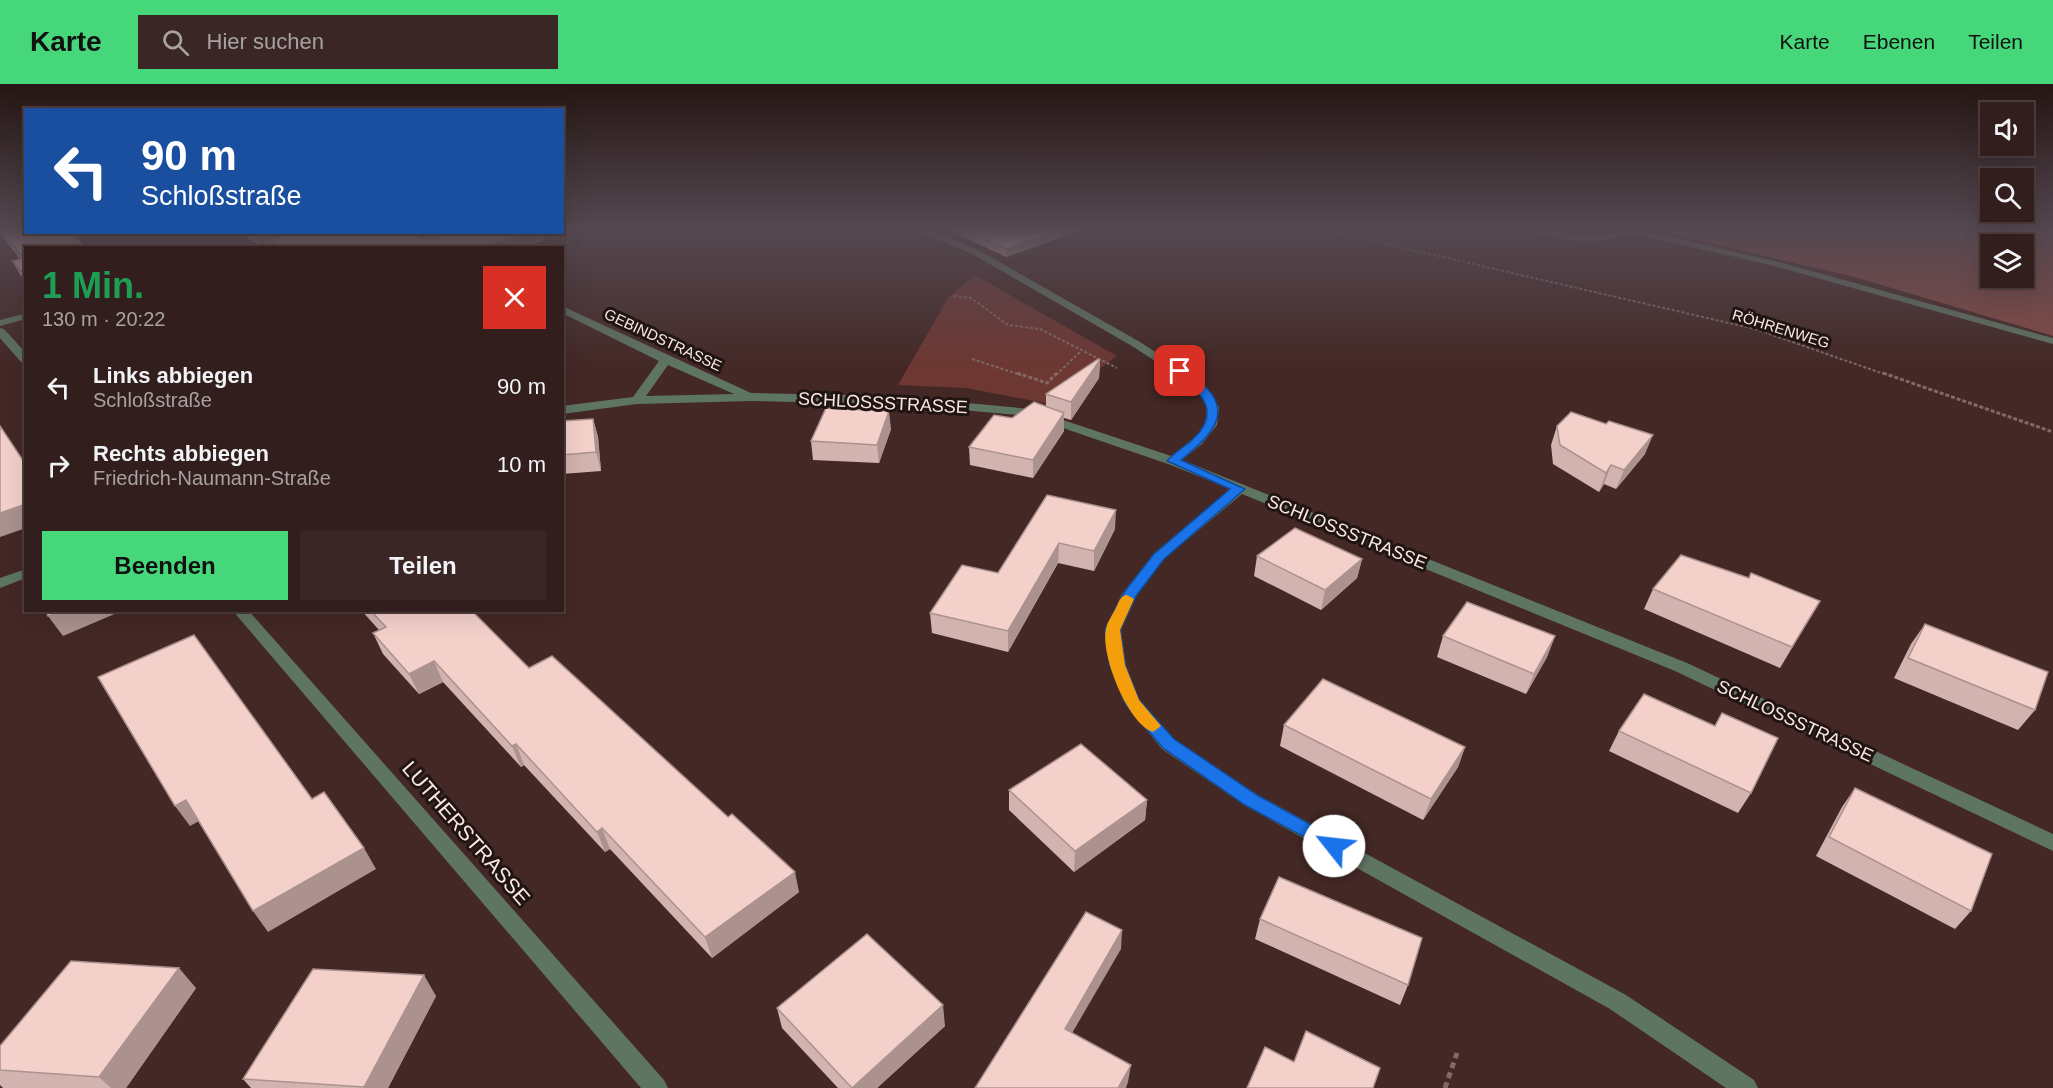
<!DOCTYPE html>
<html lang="de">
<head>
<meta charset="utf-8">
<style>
	body { margin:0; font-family:Arial,sans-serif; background:#3a2725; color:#f1f3f6; height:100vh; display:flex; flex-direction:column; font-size:22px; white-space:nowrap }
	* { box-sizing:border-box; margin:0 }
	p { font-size:20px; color:#a8a2a3 }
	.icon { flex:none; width:33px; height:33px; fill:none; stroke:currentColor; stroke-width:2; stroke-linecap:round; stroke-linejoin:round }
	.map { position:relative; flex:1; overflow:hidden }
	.drawer { position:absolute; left:24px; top:162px; width:540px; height:366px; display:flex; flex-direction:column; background:#321e1c; border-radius:0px; box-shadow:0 6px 24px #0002,0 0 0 2px #4d3c3b }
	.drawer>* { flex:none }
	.hud { position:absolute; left:24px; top:24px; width:540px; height:126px; border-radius:0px; box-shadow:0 6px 24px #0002,0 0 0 2px #4d3c3b; background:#1a4fa0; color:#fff; overflow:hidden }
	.buttons { position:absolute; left:1980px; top:18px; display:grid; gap:12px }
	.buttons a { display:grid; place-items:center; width:54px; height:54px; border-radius:0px; background:#321e1c; box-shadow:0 6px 24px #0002,0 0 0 2px #4d3c3b; font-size:30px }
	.pin { position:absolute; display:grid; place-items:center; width:51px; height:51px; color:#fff; margin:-26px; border-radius:12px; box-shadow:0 3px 9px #0006 }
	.me { position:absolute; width:66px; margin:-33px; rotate:299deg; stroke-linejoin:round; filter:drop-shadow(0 0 4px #0008) }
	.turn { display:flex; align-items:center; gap:21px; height:126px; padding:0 18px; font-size:27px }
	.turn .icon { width:78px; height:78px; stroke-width:2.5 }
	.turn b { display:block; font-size:42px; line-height:51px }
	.round { display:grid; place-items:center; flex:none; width:63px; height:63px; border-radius:0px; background:#3a2725 }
	.headline { display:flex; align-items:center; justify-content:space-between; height:102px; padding:0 18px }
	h1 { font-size:36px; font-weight:800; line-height:45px; color:#1e9e55 }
	.cta { display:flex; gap:12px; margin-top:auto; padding:12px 18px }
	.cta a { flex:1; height:69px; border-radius:0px; background:#45d77a; color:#111; font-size:24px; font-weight:800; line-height:69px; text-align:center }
	.cta a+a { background:#3a2725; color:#f1f3f6 }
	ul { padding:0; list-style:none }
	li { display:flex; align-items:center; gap:18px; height:78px; padding:0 18px }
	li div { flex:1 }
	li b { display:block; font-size:22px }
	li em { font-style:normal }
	header { display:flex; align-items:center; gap:36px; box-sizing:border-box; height:84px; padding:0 30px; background:#45d77a; color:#111 }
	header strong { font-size:28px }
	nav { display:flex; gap:33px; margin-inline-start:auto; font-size:21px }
	.search { width:420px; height:54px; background:#3a2725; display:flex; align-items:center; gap:15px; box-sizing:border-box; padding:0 21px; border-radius:0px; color:#a8a2a3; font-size:22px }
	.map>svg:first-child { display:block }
	.green { fill:#6d3732 }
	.forest { fill:#864a44; fill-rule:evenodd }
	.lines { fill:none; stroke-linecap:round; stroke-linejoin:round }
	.path-far2 { stroke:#816966; stroke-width:2; stroke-dasharray:3 2; stroke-linecap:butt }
	.path-far1 { stroke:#816966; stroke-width:3; stroke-dasharray:4 2; stroke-linecap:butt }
	.path { stroke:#816966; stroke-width:5; stroke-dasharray:6 4.5; stroke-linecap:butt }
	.street { fill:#5f7563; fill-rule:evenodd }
	.wall { fill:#d2b3af }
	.shaded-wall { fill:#ab928e }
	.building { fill:#f4d0cb; stroke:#ab928e; stroke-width:1.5 }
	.route { fill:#1a73e8; stroke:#114b97; stroke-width:1.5 }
	.slow { fill:#f59e0b }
	.labels { text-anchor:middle; stroke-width:6; stroke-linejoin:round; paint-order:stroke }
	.far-street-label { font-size:15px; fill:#f9e7e4; stroke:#211513 }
	.street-label { font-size:18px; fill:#f9e7e4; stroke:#211513 }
	.near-street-label { font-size:21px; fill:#f9e7e4; stroke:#211513 }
</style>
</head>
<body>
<header>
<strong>Karte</strong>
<div class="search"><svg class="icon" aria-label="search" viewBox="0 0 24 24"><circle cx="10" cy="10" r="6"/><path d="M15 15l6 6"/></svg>Hier suchen</div>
<nav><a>Karte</a><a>Ebenen</a><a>Teilen</a></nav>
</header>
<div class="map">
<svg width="2053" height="1004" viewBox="0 0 2053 1004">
	<rect width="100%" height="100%" fill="#432825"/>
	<!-- green -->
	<path class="green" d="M 975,191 L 1117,272 L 1050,320 L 966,304 L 898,301 L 948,214 Z"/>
	<!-- forest -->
	<path class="forest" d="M 1651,145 L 2053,145 L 2053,252 L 1858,194 ZM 1990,160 L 2024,160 L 2024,194 L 1990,194 Z"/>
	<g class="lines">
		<!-- path-far2 -->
		<g class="path-far2">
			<path d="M 1321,145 L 1755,245 L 1887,291"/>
			<path d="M 954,212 L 971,214 L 1008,241 L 1040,245 L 1117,284"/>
			<path d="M 972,275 L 1021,291"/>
			<path d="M 1056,291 L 1081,267"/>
		</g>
		<!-- path-far1 -->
		<g class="path-far1">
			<path d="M 1017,289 L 1047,299 L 1057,289"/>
			<path d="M 1883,289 L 2053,348"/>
		</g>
		<!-- path -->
		<path class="path" d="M 1445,1004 L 1457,969"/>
		<!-- street -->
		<g class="street">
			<path d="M 915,145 L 927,145 L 980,167 L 1140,258 L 1203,299 L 1219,323 L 1217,341 L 1202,360 L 1182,376 L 1687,579 L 2053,750 L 2053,767 L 1675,587 L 1242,410 L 1164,475 L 1137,511 L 1121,546 L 1126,581 L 1139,615 L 1174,655 L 1258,711 L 1626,911 L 1754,996 L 1758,1004 L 1726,1004 L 1610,925 L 1244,721 L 1162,665 L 1124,618 L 1110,581 L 1105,546 L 1122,510 L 1154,469 L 1231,405 L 1168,380 L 1028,332 L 893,320 L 752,317 L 637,320 L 562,330 L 562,322 L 633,313 L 659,277 L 562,229 L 562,222 L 751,309 L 893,312 L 1030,325 L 1171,372 L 1194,354 L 1205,341 L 1207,323 L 1195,303 L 1132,262 L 974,171 ZM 668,281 L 734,310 L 646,312 Z"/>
			<path d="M 1526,145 C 1559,142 1586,159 1621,147 L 1620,145 L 1635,145 L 1779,178 L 2053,254 L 2053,260 L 1774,182 L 1631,149 L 1606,156 L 1581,157 L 1557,154 Z"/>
			<path d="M 26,229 L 26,235 L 0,242 L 0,236 Z"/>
			<path d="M 0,244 L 4,245 L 26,269 L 26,280 L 22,279 L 0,254 Z"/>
			<path d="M 26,485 L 26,494 L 0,504 L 0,494 Z"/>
			<path d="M 232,526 L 248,526 L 664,996 L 668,1004 L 641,1004 Z"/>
		</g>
	</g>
	<!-- wall -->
	<g class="wall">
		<path d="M 0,145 L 26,164 L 26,197 L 21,192 L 12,177 L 20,175 L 5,156 L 0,149 Z"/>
		<path d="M 947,145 L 1084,145 L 1006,173 Z"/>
		<path d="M 239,148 L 413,148 L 423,154 L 427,154 L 418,148 L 543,148 L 545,156 L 523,164 L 268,164 L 266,161 L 261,163 Z"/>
		<path d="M 1100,276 L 1099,294 L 1071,336 L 1064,334 L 1064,347 L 1033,394 L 970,381 L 969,363 L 1012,334 L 1046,322 L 1046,310 Z"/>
		<path d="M 593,335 L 598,353 L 601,387 L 562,390 L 562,337 Z"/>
		<path d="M 1557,342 L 1645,370 L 1616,405 L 1604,400 L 1599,408 L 1553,380 L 1551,361 Z"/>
		<path d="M 891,345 L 879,379 L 813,376 L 811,357 Z"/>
		<path d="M 1047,411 L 1115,445 L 1094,487 L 1058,479 L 1008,568 L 932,549 L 930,529 L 998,489 Z"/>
		<path d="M 1257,472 L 1362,475 L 1357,494 L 1321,526 L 1254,492 Z"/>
		<path d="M 1749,494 L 1820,517 L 1780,584 L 1644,525 L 1653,505 Z"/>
		<path d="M 361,526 L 471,526 L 529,584 L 799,808 L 712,874 L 610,765 L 605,768 L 524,681 L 521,683 L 443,598 L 419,610 L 383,570 L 373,549 L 379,546 Z"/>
		<path d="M 1925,540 L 2035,626 L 2018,646 L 1894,594 L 1911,560 Z"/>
		<path d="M 1443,552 L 1555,552 L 1547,573 L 1526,610 L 1437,573 Z"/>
		<path d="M 1284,641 L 1465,663 L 1458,683 L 1423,736 L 1280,662 Z"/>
		<path d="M 1715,642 L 1751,709 L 1738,729 L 1609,667 L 1619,647 Z"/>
		<path d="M 1855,704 L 1971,827 L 1955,845 L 1816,772 L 1842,723 Z"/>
		<path d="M 1009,706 L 1147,716 L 1145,736 L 1074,788 L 1009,726 Z"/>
		<path d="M 1260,835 L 1408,901 L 1400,921 L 1255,855 Z"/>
		<path d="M 196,904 L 126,1004 L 3,1004 L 0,1001 L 0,962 Z"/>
		<path d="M 436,912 L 388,1004 L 251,1004 L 243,995 Z"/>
		<path d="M 777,924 L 945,942 L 877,1004 L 838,1004 L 782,944 Z"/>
	</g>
	<!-- shaded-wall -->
	<g class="shaded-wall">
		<path d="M 1063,145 L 1084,145 L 1006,173 L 1006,165 Z"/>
		<path d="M 262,148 L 301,148 L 273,158 L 263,154 L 266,161 L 261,163 L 256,151 Z"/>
		<path d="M 528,148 L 543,148 L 545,156 L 523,164 L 482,164 Z"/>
		<path d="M 1100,276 L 1099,294 L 1071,336 L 1071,318 Z"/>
		<path d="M 889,327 L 891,345 L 879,379 L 877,361 Z"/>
		<path d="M 1064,329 L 1064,347 L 1033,394 L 1033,376 Z"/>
		<path d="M 593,335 L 598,353 L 601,387 L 596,368 Z"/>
		<path d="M 1653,351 L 1645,370 L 1616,405 L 1624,386 Z"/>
		<path d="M 1611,381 L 1604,400 L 1599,408 L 1606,389 Z"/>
		<path d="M 26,420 L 26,444 L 0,453 L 0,429 Z"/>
		<path d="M 1116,426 L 1115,445 L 1094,487 L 1094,467 Z"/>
		<path d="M 1059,459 L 1058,479 L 1008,568 L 1008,547 Z"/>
		<path d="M 1362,475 L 1357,494 L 1321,526 L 1325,506 Z"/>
		<path d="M 61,526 L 124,526 L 63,552 L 48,532 Z"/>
		<path d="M 1555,552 L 1547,573 L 1526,610 L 1534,590 Z"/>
		<path d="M 434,577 L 443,598 L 419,610 L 409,590 Z"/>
		<path d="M 516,660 L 524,681 L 521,683 L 512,662 Z"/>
		<path d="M 1465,663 L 1458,683 L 1423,736 L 1431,715 Z"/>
		<path d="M 186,716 L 201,736 L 190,742 L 175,722 Z"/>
		<path d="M 1147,716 L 1145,736 L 1074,788 L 1075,767 Z"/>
		<path d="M 602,744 L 610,765 L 605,768 L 597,748 Z"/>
		<path d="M 364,764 L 376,785 L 268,848 L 253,827 Z"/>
		<path d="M 795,788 L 799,808 L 712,874 L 705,853 Z"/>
		<path d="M 1122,846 L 1121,865 L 1064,963 L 1065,945 Z"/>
		<path d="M 179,884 L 196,904 L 126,1004 L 111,1004 L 99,993 Z"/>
		<path d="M 424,891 L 436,912 L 388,1004 L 364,1004 L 364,1003 Z"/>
		<path d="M 943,921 L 945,942 L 877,1004 L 853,1004 Z"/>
		<path d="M 1131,981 L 1128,998 L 1126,1004 L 1118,1004 Z"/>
	</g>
	<!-- building -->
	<g class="building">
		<path d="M 0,145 L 26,145 L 26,148 L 71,148 L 86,164 L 26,164 L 26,192 L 12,177 L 24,174 L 0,147 Z"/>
		<path d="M 963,145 L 1063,145 L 1006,165 Z"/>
		<path d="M 252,148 L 262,148 L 256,151 Z"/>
		<path d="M 291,148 L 413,148 L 423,154 L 436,154 L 438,152 L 433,148 L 528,148 L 482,164 L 285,164 L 263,154 L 274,154 Z"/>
		<path d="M 1098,275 L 1100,276 L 1071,318 L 1046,310 Z"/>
		<path d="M 1034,318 L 1064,329 L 1033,376 L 969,363 L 994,331 L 1012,334 Z"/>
		<path d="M 826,324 L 889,327 L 877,361 L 811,357 Z"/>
		<path d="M 1571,328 L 1606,340 L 1609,337 L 1653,351 L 1624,386 L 1611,381 L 1606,389 L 1560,361 L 1557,342 Z"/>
		<path d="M 593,335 L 596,368 L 562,371 L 562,337 Z"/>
		<path d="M 0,342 L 26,381 L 26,420 L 0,429 Z"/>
		<path d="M 1047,411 L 1116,426 L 1094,467 L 1059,459 L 1008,547 L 930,529 L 962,481 L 998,489 Z"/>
		<path d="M 1295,444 L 1362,475 L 1325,506 L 1257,472 Z"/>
		<path d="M 1681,471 L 1749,494 L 1751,489 L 1820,517 L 1792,563 L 1653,505 Z"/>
		<path d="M 1467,518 L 1555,552 L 1534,590 L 1443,552 Z"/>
		<path d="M 45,526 L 61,526 L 48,532 Z"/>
		<path d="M 370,526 L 471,526 L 529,584 L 552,572 L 728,733 L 732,730 L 795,788 L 705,853 L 602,744 L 597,748 L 516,660 L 512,662 L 434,577 L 409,590 L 373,549 L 386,543 Z"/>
		<path d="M 1925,540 L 2048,588 L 2035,626 L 1908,574 Z"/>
		<path d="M 194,551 L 312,715 L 324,708 L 364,764 L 253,827 L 186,716 L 175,722 L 98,593 Z"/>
		<path d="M 1323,595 L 1465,663 L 1431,715 L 1284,641 Z"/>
		<path d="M 1644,610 L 1715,642 L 1722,629 L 1778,654 L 1751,709 L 1619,647 Z"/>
		<path d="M 1081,660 L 1147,716 L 1075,767 L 1009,706 Z"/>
		<path d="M 1855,704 L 1992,770 L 1971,827 L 1829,753 Z"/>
		<path d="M 1279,793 L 1422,854 L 1408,901 L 1260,835 Z"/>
		<path d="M 1086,828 L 1122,846 L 1065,945 L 1131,981 L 1118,1004 L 975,1004 Z"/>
		<path d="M 867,850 L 943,921 L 852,1004 L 777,924 Z"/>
		<path d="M 71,877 L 179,884 L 99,993 L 0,986 L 0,962 Z"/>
		<path d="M 313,885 L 424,891 L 364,1003 L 243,995 Z"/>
		<path d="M 1306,947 L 1380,984 L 1373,1004 L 1247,1004 L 1265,963 L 1294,978 Z"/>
	</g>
	<!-- sky -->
	<linearGradient id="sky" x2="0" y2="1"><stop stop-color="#251614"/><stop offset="0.51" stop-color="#554851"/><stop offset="1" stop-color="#554851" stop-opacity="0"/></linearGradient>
	<rect width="2053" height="285" fill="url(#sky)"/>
	<!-- route -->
	<path class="route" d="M 1177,285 C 1186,283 1193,292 1200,298 C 1238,329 1208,354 1181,376 L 1245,405 L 1164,475 L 1136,512 L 1120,546 L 1125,581 L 1139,616 L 1174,655 L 1257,711 L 1340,757 L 1343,762 L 1340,767 L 1334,769 L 1245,721 L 1163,664 L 1127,622 L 1110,581 L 1105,546 L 1125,507 L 1154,470 L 1230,405 L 1167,377 C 1174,369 1184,363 1192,356 C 1223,328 1201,309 1177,289 Z"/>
	<!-- slow -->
	<path class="slow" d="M 1127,511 L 1134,515 L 1120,546 L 1125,581 L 1139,616 L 1161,642 L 1153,648 C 1128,640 1100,570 1106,545 C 1107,538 1113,530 1116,524 C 1119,518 1120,512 1127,511 Z"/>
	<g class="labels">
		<!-- far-street labels -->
		<g class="far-street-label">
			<text transform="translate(1781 245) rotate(17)" y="5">RÖHRENWEG</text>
			<text transform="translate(663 256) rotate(25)" y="5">GEBINDSTRASSE</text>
		</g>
		<!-- street labels -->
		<g class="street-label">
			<text transform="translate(883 319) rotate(3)" y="6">SCHLOSSSTRASSE</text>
			<text transform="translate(1347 448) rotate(22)" y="6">SCHLOSSSTRASSE</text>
			<text transform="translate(1795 637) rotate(25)" y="6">SCHLOSSSTRASSE</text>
		</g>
		<!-- near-street labels -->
		<g class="near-street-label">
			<text transform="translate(466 749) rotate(49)" y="7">LUTHERSTRASSE</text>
		</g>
	</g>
</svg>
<div class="buttons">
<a><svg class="icon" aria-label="sound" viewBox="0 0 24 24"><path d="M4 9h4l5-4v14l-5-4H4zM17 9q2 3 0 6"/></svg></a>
<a><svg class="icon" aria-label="search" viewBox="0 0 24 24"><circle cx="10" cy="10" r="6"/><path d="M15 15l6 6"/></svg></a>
<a><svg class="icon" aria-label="layers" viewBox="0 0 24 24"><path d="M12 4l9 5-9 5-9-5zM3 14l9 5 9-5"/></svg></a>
</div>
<div class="pin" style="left:1180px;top:287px;background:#d93025"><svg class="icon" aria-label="arrive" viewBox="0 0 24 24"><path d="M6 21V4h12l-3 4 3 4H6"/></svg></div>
<svg class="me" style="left:1334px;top:762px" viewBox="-20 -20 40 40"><circle r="19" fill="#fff"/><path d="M0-13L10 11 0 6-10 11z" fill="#1a73e8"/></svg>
<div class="hud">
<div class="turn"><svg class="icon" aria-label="left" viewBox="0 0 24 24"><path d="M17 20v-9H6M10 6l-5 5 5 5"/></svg><div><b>90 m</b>Schloßstraße</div></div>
</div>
<section class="drawer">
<div class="headline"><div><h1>1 Min.</h1><p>130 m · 20:22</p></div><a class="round" style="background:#d93025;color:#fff"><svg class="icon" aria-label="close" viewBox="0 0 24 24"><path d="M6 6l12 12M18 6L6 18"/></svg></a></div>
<ul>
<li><svg class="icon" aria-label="left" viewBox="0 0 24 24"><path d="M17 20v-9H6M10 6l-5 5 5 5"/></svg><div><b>Links abbiegen</b><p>Schloßstraße</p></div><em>90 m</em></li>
<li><svg class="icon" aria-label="right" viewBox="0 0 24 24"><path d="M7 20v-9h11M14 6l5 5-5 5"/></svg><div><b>Rechts abbiegen</b><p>Friedrich-Naumann-Straße</p></div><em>10 m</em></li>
</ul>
<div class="cta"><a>Beenden</a><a>Teilen</a></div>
</section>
</div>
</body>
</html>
